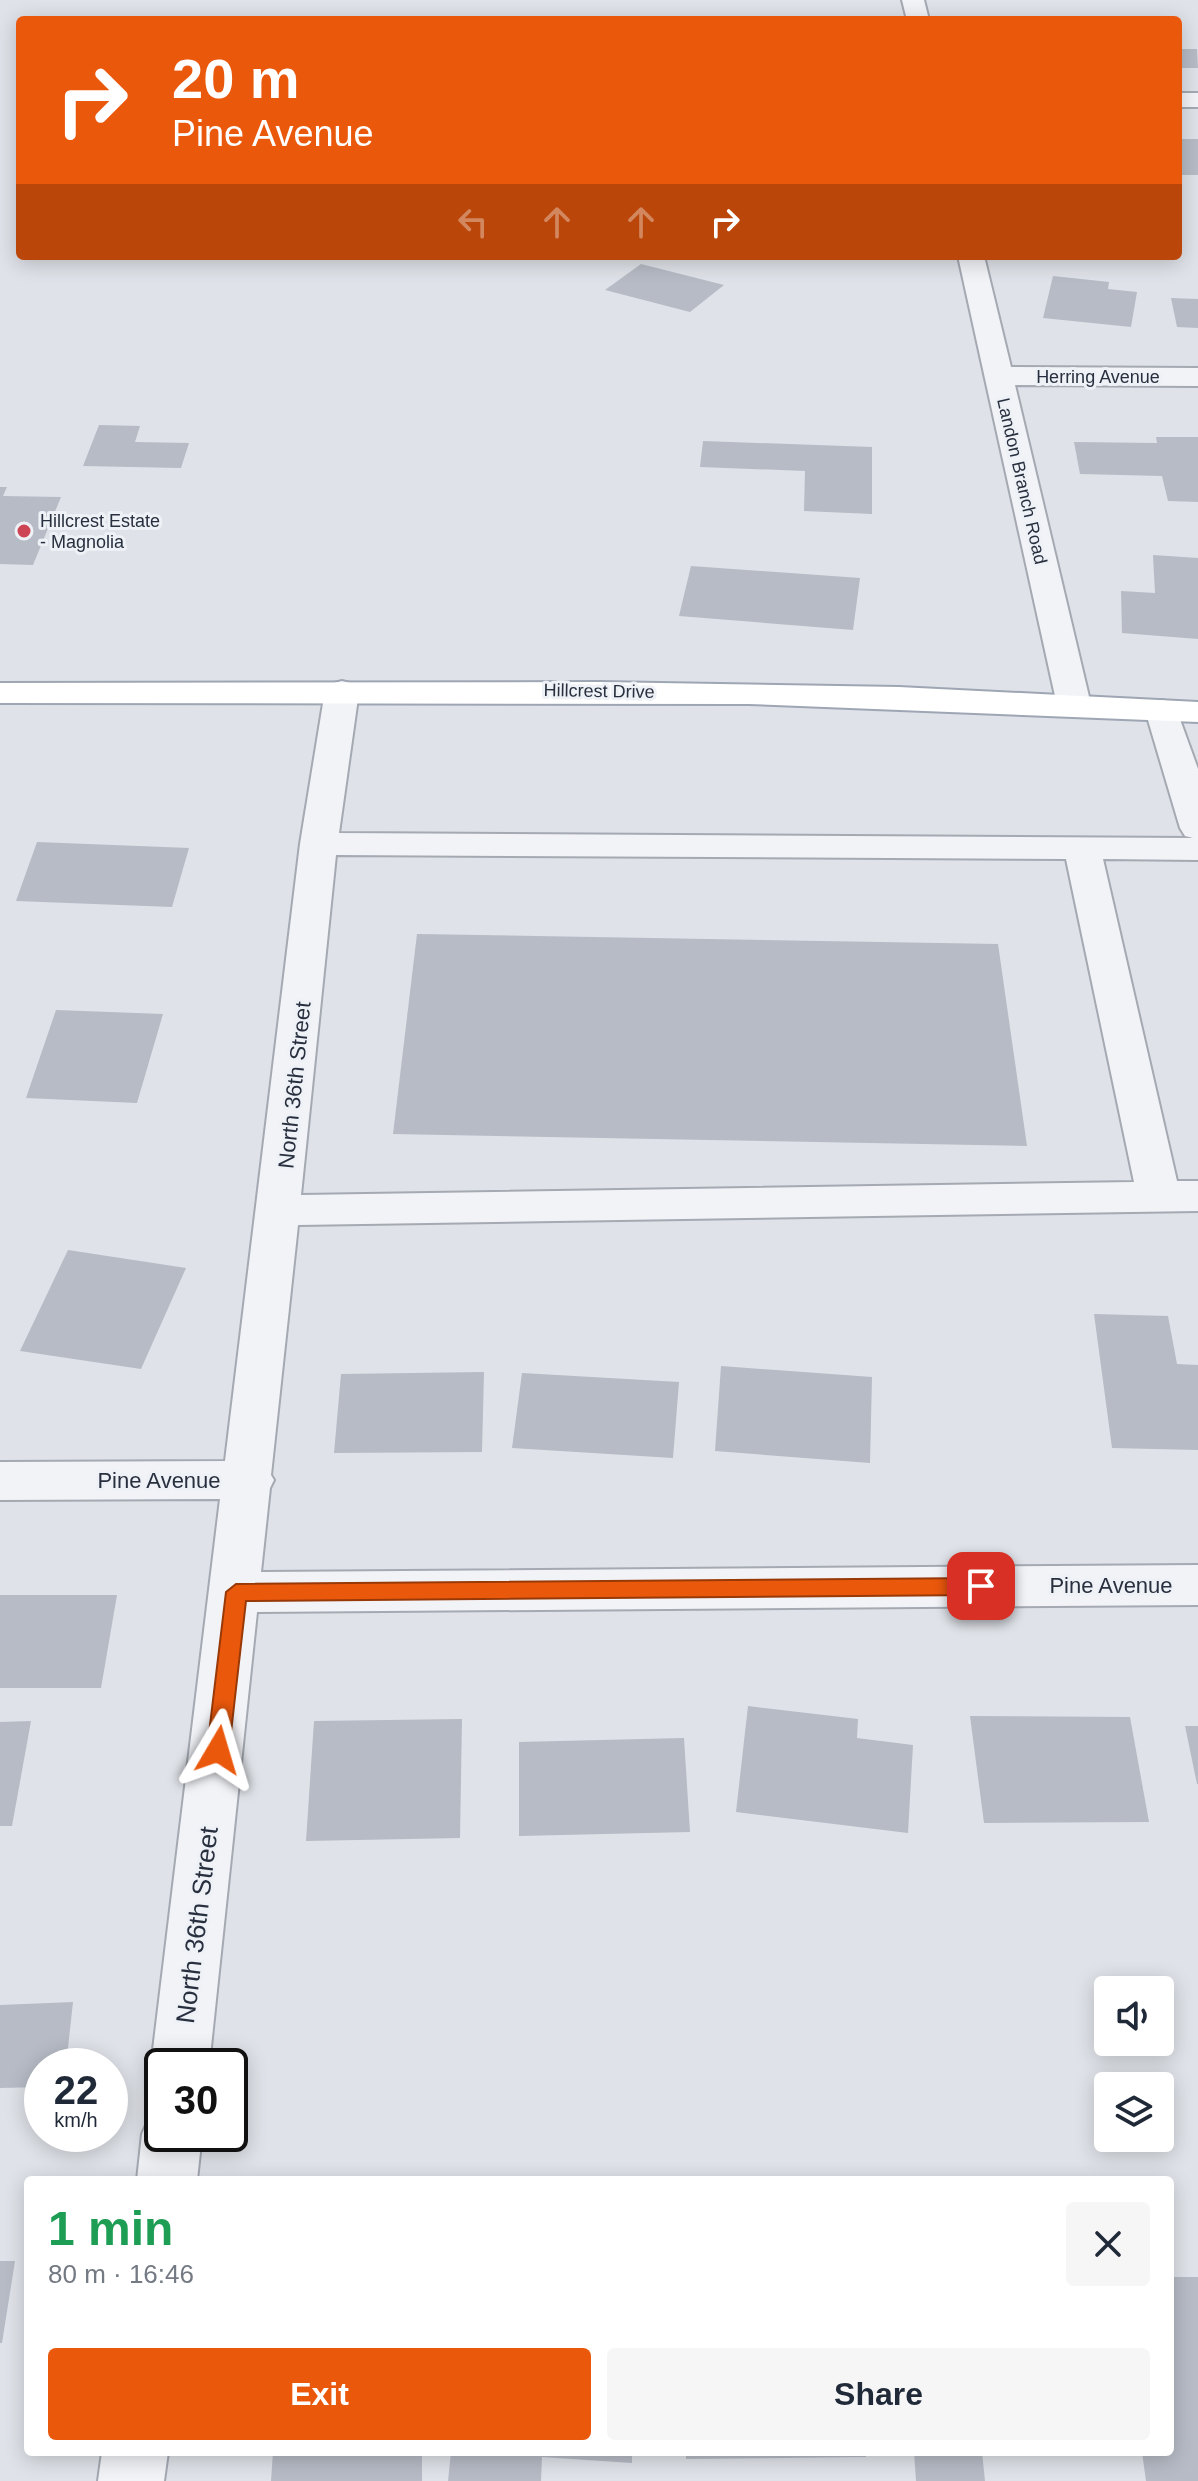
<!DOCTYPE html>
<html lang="en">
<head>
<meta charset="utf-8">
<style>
	body { margin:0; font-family:Helvetica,sans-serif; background:#f6f6f7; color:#1f2937; height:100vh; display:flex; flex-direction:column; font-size:30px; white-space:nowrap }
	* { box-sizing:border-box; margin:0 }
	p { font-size:26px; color:#747a83 }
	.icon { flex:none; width:44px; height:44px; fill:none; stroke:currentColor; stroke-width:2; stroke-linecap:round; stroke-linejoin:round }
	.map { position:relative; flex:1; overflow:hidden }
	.details { position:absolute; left:24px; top:2176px; width:1150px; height:280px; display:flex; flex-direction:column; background:#fff; border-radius:8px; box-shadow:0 4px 20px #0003 }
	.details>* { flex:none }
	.banner { position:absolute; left:16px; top:16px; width:1166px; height:244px; border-radius:8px; box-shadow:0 4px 20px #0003; background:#ea580c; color:#fff; overflow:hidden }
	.buttons { position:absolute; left:1094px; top:1976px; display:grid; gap:16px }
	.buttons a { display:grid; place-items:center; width:80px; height:80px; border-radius:8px; background:#fff; box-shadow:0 4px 20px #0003; font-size:40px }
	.speed { position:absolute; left:24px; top:2048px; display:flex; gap:16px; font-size:40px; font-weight:700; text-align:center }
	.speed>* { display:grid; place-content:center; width:104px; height:104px; border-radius:50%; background:#fff; box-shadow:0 4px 20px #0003; line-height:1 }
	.speed small { font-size:20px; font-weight:400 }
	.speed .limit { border:4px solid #111; border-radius:12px; background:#fff; color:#111 }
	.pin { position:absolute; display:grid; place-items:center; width:68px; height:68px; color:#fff; margin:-34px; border-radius:16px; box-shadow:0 4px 12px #0006 }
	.me { position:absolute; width:88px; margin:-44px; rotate:7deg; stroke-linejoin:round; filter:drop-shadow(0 0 6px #0008) }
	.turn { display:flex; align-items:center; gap:28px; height:168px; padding:0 24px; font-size:36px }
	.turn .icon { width:104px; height:104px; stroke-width:2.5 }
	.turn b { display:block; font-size:56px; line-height:68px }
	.lanes { display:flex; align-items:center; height:76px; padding:0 24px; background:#0003; justify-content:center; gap:40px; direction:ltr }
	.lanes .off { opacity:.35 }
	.round { display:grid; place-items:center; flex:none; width:84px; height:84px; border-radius:8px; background:#f6f6f7 }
	.overview { display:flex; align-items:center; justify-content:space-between; height:136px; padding:0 24px }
	h1 { font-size:48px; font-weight:800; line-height:60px; color:#1e9e55 }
	.action { display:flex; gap:16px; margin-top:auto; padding:16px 24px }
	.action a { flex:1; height:92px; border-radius:8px; background:#ea580c; color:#fff; font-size:32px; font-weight:800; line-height:92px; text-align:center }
	.action a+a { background:#f6f6f7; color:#1f2937 }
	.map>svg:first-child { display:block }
	.building { fill:#b6bbc5 }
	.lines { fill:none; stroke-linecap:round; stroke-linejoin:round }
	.minor-casing { stroke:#a4a9b2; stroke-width:4 }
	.major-casing { stroke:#9ea6b4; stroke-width:4 }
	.minor { fill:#f2f3f7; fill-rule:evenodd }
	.major { fill:#fff; fill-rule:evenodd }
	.route { fill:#ea580c; stroke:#983908; stroke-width:2 }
	.poi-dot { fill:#cd4455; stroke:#eef1f6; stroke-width:3 }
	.labels { text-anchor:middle; stroke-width:6; stroke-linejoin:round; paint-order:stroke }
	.far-street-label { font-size:18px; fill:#28303f; stroke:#eef1f6 }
	.far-poi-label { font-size:18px; fill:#28303f; stroke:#eef1f6; text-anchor:start }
	.street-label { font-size:22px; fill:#28303f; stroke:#eef1f6 }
	.near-street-label { font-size:26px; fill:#28303f; stroke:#eef1f6 }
</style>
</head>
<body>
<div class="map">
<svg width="1198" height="2481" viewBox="0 0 1198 2481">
	<rect width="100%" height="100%" fill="#dfe2e8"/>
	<!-- building -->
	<g class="building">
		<path d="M 1178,49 L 1197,49 L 1198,68 L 1178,68 Z"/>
		<rect x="1178" y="139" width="20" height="36"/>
		<path d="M 641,264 L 724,285 L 690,312 L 605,290 Z"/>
		<path d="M 1053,276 L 1109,282 L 1108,289 L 1137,292 L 1131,327 L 1043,318 Z"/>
		<path d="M 1171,298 L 1198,299 L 1198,328 L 1177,327 Z"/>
		<path d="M 99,425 L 140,426 L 135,442 L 189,443 L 181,468 L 83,466 Z"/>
		<path d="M 1156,437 L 1198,437 L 1198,502 L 1168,501 L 1162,476 L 1080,474 L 1074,442 L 1157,443 Z"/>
		<path d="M 703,441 L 872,447 L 872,514 L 804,511 L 805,471 L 700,467 Z"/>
		<path d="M 0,487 L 7,487 L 3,496 L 61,497 L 33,565 L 0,564 Z"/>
		<path d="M 1153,555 L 1198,558 L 1198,639 L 1122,633 L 1121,591 L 1155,593 Z"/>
		<path d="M 691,566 L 860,578 L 853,630 L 679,616 Z"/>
		<path d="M 37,842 L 189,848 L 172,907 L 16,901 Z"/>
		<path d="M 417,934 L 998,944 L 1027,1146 L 393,1134 Z"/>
		<path d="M 56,1010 L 163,1014 L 137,1103 L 26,1098 Z"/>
		<path d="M 68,1250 L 186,1268 L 141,1369 L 20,1351 Z"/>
		<path d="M 1094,1314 L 1168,1316 L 1177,1364 L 1198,1365 L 1198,1450 L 1112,1448 Z"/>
		<path d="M 721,1366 L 872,1377 L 870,1463 L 715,1451 Z"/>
		<path d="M 484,1372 L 482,1452 L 334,1453 L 341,1374 Z"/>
		<path d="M 522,1373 L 679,1382 L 673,1458 L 512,1448 Z"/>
		<path d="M 0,1595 L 117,1595 L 101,1688 L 0,1688 Z"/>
		<path d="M 748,1706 L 858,1719 L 857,1738 L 913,1745 L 908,1833 L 736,1812 Z"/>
		<path d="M 970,1716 L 1130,1717 L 1149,1822 L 984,1823 Z"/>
		<path d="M 462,1719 L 460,1838 L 306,1841 L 314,1721 Z"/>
		<path d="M 31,1721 L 12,1826 L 0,1826 L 0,1722 Z"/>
		<path d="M 1185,1726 L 1198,1726 L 1198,1784 L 1197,1784 Z"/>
		<path d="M 684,1738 L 690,1832 L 519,1836 L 519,1742 Z"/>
		<path d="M 73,2002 L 66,2066 L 42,2066 L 42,2087 L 0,2088 L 0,2005 Z"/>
		<path d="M 0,2261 L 15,2261 L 2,2343 L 0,2343 Z"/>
		<path d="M 1170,2277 L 1198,2277 L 1198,2481 L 1146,2481 L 1142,2452 L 1170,2452 Z"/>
		<path d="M 273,2452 L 422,2452 L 422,2481 L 271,2481 Z"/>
		<path d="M 451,2452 L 632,2452 L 632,2463 L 542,2457 L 541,2481 L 448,2481 Z"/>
		<path d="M 686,2452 L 865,2452 L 866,2457 L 686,2459 Z"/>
		<path d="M 914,2452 L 982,2452 L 985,2481 L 916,2481 Z"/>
	</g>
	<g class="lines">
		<defs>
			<g id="minor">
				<path d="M 902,0 L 924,0 L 929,20 L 907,20 Z"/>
				<rect x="1178" y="93" width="20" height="14"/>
				<path d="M 958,256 L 984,256 L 1011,367 L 1198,368 L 1198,386 L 1015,385 L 1091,705 L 1086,712 L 1074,715 L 1062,712 L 1057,705 Z"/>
				<path d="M 342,681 L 354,684 L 359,691 L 339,833 L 1193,838 L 1185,836 L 1180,828 L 1145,710 L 1150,703 L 1162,700 L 1174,703 L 1198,769 L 1198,860 L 1103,859 L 1177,1181 L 1198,1181 L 1198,1211 L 298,1225 L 271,1475 L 274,1480 L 270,1488 L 261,1572 L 1198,1565 L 1198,1605 L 257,1612 L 209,2066 L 162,2066 L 162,2086 L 151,2066 L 220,1499 L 0,1500 L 0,1462 L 225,1461 L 300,844 L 325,691 L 330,684 ZM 336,855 L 1066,859 L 1134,1182 L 301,1195 Z"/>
				<path d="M 162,2109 L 162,2134 L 202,2134 L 197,2180 L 137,2180 L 142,2134 L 151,2114 Z"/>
				<path d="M 102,2452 L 168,2452 L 164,2481 L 98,2481 Z"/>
			</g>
			<path id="major" d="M 599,682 L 899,687 L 1198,702 L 1198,722 L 749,704 L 0,703 L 0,683 Z"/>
		</defs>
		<!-- minor casing -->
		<use href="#minor" class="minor-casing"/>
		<!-- major casing -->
		<use href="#major" class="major-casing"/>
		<!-- minor -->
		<use href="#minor" class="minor"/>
		<!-- major -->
		<use href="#major" class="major"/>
	</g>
	<!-- route -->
	<path class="route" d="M 981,1578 L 991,1586 L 981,1595 L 246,1601 L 229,1750 L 225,1757 L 210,1757 L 207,1750 L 226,1592 L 236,1584 Z"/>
	<!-- markers -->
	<circle class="poi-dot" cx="24" cy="531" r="8"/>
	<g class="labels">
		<!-- far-street labels -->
		<g class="far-street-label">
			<text x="1098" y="383">Herring Avenue</text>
			<text transform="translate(1022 481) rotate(77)" y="6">Landon Branch Road</text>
			<text transform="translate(599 691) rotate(1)" y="6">Hillcrest Drive</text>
		</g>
		<!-- far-poi labels -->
		<g class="far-poi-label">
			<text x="40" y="527">Hillcrest Estate<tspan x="40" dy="21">- Magnolia</tspan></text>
		</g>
		<!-- street labels -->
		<g class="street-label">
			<text transform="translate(294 1085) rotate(-84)" y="8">North 36th Street</text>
			<text x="159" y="1488">Pine Avenue</text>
			<text x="1111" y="1593">Pine Avenue</text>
		</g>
		<!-- near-street labels -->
		<g class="near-street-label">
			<text transform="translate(197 1925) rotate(-83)" y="9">North 36th Street</text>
		</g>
	</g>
</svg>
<div class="buttons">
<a><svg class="icon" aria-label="sound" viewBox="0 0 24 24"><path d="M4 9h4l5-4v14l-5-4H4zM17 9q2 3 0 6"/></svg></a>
<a><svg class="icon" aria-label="layers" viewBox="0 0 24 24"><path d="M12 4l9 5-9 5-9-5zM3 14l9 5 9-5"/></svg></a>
</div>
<div class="speed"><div>22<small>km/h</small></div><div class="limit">30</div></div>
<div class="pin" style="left:981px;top:1586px;background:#d93025"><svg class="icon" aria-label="arrive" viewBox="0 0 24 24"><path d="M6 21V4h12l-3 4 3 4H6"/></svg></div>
<svg class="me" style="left:218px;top:1750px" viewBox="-20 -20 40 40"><path d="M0-17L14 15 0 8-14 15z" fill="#ea580c" stroke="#fff" stroke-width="4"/></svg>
<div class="banner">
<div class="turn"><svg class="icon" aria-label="right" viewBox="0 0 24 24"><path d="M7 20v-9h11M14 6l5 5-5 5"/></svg><div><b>20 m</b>Pine Avenue</div></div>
<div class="lanes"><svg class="icon off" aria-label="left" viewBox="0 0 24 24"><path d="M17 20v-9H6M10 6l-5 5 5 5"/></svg><svg class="icon off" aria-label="ahead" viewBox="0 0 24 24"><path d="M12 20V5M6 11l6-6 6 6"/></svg><svg class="icon off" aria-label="ahead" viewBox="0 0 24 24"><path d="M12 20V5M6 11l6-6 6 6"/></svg><svg class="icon" aria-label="right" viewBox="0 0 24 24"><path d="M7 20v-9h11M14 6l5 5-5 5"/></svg></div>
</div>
<section class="details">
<div class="overview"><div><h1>1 min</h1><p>80 m · 16:46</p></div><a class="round"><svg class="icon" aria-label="close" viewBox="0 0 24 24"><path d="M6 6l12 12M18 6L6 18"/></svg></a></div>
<div class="action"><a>Exit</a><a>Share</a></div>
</section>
</div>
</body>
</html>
